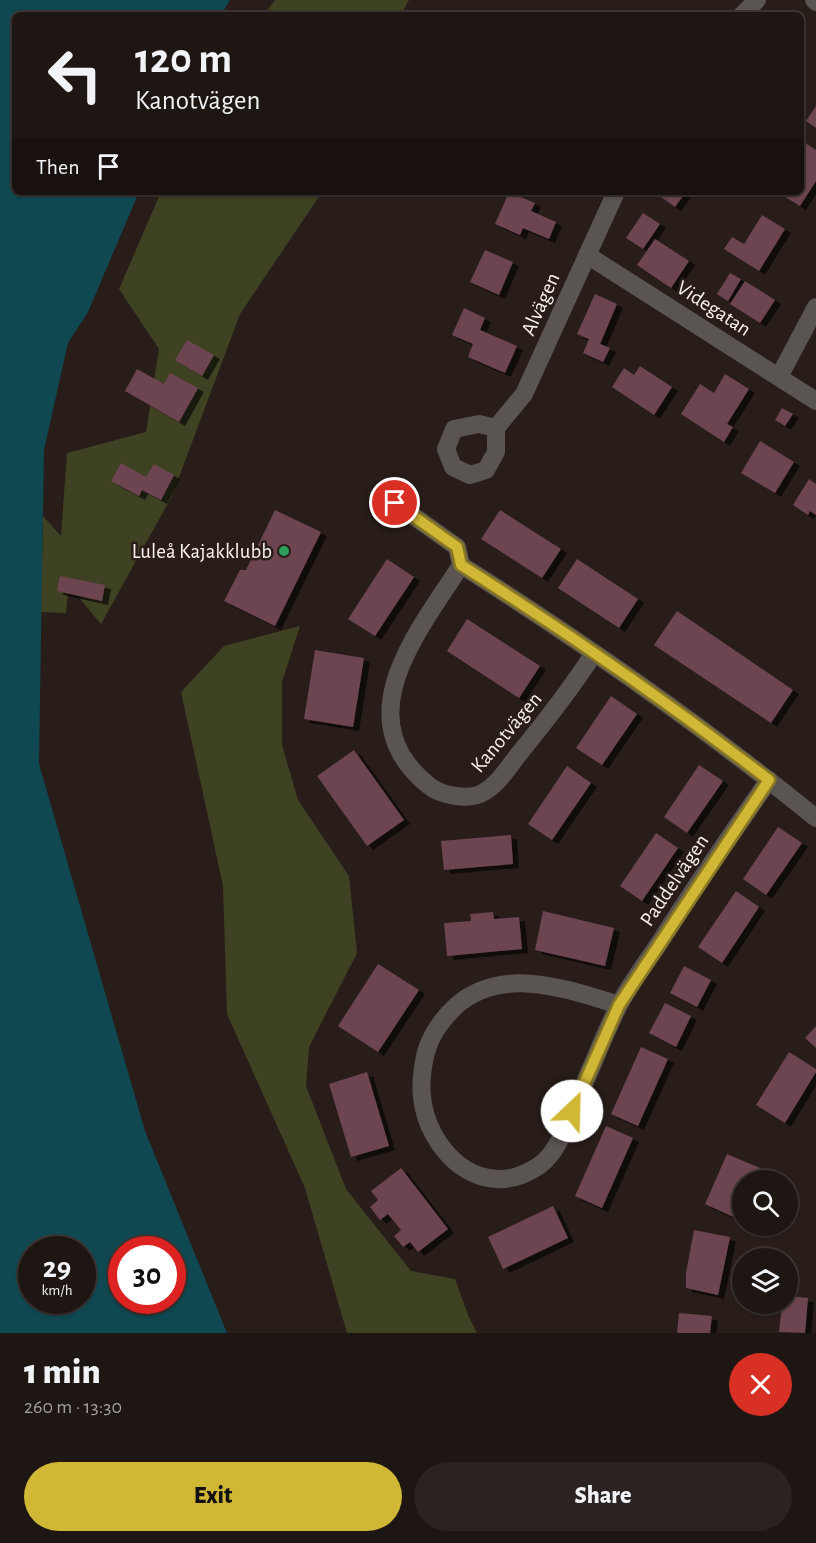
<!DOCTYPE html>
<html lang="en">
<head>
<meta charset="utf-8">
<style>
	body { margin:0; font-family:"Alegreya Sans",sans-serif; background:#2b2321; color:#f1f3f6; height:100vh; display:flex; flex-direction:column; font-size:22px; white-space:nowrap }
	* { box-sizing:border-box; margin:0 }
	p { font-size:20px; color:#a19fa0 }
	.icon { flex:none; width:33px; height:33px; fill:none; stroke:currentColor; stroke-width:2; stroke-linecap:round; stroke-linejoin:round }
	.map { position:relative; height:1333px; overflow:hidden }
	.side { display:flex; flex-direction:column; background:#1e1613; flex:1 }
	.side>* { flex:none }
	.top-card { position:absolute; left:12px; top:12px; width:792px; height:183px; border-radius:9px; box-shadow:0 2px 4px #0004,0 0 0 2px #3c3533; background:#1e1613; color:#f1f3f6; overflow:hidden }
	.buttons { position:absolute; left:732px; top:1170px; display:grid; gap:12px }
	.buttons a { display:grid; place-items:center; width:66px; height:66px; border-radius:50%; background:#1e1613; box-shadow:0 2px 4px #0004,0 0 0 2px #3c3533; font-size:30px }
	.speed { position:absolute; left:18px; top:1236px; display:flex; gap:12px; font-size:30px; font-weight:700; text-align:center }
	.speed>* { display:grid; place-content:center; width:78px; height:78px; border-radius:50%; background:#1e1613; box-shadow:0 2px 4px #0004,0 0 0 2px #3c3533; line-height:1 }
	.speed small { font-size:15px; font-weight:400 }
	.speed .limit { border:9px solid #d22; background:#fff; color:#111 }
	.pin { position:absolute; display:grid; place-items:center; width:51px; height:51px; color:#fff; margin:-26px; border:3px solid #fff; border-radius:50%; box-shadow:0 2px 6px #0007 }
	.me { position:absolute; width:66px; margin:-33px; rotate:24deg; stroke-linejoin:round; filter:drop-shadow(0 0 4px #0008) }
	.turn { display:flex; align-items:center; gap:21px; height:126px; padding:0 24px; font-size:27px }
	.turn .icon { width:78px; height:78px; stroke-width:2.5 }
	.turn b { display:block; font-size:42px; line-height:51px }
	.then { display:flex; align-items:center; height:57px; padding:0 24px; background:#0003; gap:12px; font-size:22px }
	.round { display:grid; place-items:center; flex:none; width:63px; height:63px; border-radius:32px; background:#2b2321 }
	.head { display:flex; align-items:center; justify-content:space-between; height:102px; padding:0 24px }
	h1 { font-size:36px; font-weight:800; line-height:45px }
	.action { display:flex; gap:12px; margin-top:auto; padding:12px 24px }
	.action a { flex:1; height:69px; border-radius:36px; background:#d1b736; color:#111; font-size:24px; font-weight:800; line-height:69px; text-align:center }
	.action a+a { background:#2b2321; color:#f1f3f6 }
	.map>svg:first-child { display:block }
	.green { fill:#3f4222 }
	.water { fill:#0f4851; fill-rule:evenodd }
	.building { fill:#6c4451; filter:url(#shadow) }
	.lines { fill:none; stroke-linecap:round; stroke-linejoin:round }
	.street { stroke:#5a5452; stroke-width:18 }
	.route-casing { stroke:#887723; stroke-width:15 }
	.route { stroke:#d1b736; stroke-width:10 }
	.leisure-dot { fill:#2e9e5b; stroke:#281d19; stroke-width:2 }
	.labels { text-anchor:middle; stroke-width:5; stroke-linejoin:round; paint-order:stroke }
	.street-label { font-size:21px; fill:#fbf3f0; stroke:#281d19 }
	.poi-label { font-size:21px; fill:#fbf3f0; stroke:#281d19; text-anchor:end }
</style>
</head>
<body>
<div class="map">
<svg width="816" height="1333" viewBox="0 0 816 1333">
	<defs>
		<filter id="shadow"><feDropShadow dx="6" dy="4" stdDeviation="0" flood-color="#0009"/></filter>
	</defs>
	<rect width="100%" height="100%" fill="#281d19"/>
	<!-- green -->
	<g class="green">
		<path d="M 275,0 L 409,0 L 401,15 L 264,15 Z"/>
		<path d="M 161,192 L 322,192 L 240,314 L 172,496 L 101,624 L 76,594 L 69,581 L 66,613 L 41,612 L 43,516 L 61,536 L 67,453 L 146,432 L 159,349 L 119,289 Z"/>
		<path d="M 300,626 L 282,682 L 282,745 L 298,800 L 349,876 L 357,953 L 309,1047 L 306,1086 L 346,1189 L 411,1271 L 455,1279 L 468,1315 L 477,1333 L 347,1333 L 305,1188 L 227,1014 L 223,886 L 181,692 L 224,646 Z"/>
	</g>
	<!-- water -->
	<path class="water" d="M 0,0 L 230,0 L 221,15 L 15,15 L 15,192 L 139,192 L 88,312 L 68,343 L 44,450 L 39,764 L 145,1131 L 227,1333 L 0,1333 ZM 32,1250 L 82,1250 L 82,1300 L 32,1300 ZM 122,1250 L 172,1250 L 172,1300 L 122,1300 Z"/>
	<!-- building -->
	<g class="building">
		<path d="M 816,106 L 816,128 L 806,121 Z"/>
		<path d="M 805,143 L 816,150 L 816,181 L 800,206 L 777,192 L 801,192 L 801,149 Z"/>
		<path d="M 509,192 L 535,203 L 531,211 L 556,222 L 549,239 L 523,228 L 520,235 L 495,224 Z"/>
		<path d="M 654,192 L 686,192 L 675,207 Z"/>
		<path d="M 643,213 L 660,224 L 643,249 L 626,238 Z"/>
		<path d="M 762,215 L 785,229 L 759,271 L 724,249 L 732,237 L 744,244 Z"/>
		<path d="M 655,239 L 689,261 L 671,288 L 637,265 Z"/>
		<path d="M 485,250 L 513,262 L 499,295 L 470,282 Z"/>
		<path d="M 730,273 L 741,279 L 728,301 L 717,294 Z"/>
		<path d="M 745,281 L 775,300 L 760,323 L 730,304 Z"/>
		<path d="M 595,294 L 617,304 L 600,344 L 610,348 L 603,362 L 583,353 L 589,339 L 577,334 Z"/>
		<path d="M 464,308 L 485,318 L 480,330 L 517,346 L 505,373 L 468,357 L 473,344 L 452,335 Z"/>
		<path d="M 187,340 L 214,355 L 202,376 L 175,360 Z"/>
		<path d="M 640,366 L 672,387 L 654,415 L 612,387 L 624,368 L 634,375 Z"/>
		<path d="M 137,369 L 164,384 L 170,373 L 198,388 L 179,422 L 125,391 Z"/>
		<path d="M 725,374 L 749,389 L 727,424 L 733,427 L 724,442 L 681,414 L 700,384 L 714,393 Z"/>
		<path d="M 782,408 L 793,414 L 785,426 L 775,420 Z"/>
		<path d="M 760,441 L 794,462 L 775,493 L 741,473 Z"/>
		<path d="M 121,463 L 146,477 L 154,464 L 174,475 L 161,500 L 142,490 L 139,496 L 111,481 Z"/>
		<path d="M 809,479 L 816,484 L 816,515 L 810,511 L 808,515 L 793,505 Z"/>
		<path d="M 275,510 L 321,532 L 275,626 L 224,601 L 240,570 L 246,570 Z"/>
		<path d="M 500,510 L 561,549 L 542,578 L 481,539 Z"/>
		<path d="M 387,559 L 414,577 L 375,636 L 348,619 Z"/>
		<path d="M 577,559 L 638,599 L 619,628 L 558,588 Z"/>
		<path d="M 60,576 L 105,585 L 102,601 L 57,591 Z"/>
		<path d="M 677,611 L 793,690 L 771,723 L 654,645 Z"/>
		<path d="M 467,619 L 540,666 L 519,698 L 447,651 Z"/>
		<path d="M 315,650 L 364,658 L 353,727 L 304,719 Z"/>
		<path d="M 611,696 L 637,714 L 602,765 L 576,748 Z"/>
		<path d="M 354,750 L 404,820 L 367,846 L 317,776 Z"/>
		<path d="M 699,765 L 723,781 L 687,833 L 664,817 Z"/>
		<path d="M 567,766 L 591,783 L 552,840 L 528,824 Z"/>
		<path d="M 778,827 L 802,843 L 766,895 L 743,879 Z"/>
		<path d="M 656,833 L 678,848 L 642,901 L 620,886 Z"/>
		<path d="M 511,835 L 513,864 L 444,870 L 441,841 Z"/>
		<path d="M 736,891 L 759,907 L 722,963 L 698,947 Z"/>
		<path d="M 543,911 L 614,928 L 605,966 L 535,950 Z"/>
		<path d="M 493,912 L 494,919 L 519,917 L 522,949 L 447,956 L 444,923 L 471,921 L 470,914 Z"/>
		<path d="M 378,964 L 419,990 L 378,1052 L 338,1026 Z"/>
		<path d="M 684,966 L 711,980 L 697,1007 L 670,993 Z"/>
		<path d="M 665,1003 L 691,1016 L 676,1047 L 649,1033 Z"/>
		<path d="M 816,1026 L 816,1048 L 805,1038 Z"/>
		<path d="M 641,1047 L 668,1059 L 638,1126 L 611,1114 Z"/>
		<path d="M 789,1052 L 816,1069 L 816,1072 L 785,1123 L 756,1105 Z"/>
		<path d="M 367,1072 L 389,1146 L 351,1157 L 329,1084 Z"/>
		<path d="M 606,1126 L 633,1138 L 602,1208 L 575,1196 Z"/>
		<path d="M 727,1154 L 760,1168 L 755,1180 L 742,1180 L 742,1208 L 738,1219 L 705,1204 Z"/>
		<path d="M 401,1168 L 448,1229 L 418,1252 L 410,1242 L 403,1247 L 394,1236 L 401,1230 L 388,1214 L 380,1220 L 370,1207 L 378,1200 L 371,1191 Z"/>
		<path d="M 553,1206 L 568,1238 L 503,1269 L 488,1237 Z"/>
		<path d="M 694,1230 L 730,1237 L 718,1295 L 686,1288 L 686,1273 Z"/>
		<path d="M 788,1296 L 808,1298 L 805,1333 L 779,1332 L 782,1304 L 788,1304 Z"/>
		<path d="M 679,1313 L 712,1316 L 710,1333 L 677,1333 Z"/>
	</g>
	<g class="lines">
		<!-- street -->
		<g class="street">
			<path d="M 814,0 L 816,2"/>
			<path d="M 742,15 L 757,0"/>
			<path d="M 587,255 L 816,401"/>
			<path d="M 779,377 L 816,307"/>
			<path d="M 496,428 L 479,424 L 454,429 L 446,449 L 453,467 L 470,475 L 486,470 L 496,452 L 496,428 L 524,394 L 616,192"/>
			<path d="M 395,503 L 457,547 L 461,565 C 584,643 703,726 816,818"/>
			<path d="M 461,565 C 419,631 345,717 428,785 C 441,796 470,801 484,792 C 498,784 508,768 518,755 C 545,722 571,689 594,653"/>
			<path d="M 619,1005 C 567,989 502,965 456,1006 C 443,1018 431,1035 426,1052 C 419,1081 419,1108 434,1135 C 457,1175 498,1194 540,1165 C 561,1150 575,1105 585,1082 C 596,1057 606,1031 618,1007 C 630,984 646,963 660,942 C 695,887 732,833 769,780"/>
		</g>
	</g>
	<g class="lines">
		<defs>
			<path id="route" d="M 395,503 L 457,547 L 461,565 C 567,632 669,703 769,780 L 619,1005 L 572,1111"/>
		</defs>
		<!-- route casing -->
		<use href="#route" class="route-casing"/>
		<!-- route -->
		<use href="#route" class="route"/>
	</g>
	<!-- markers -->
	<circle class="leisure-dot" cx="284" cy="551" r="6"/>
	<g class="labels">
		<!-- street labels -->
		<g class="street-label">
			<text transform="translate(540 304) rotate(-66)" y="7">Alvägen</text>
			<text transform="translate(714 308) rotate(33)" y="7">Videgatan</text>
			<text transform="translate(506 732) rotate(-50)" y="7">Kanotvägen</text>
			<text transform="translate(674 880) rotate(-56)" y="7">Paddelvägen</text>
		</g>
		<!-- poi labels -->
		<g class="poi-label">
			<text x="272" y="558">Luleå Kajakklubb</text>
		</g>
	</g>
</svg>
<div class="buttons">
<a><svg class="icon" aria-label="search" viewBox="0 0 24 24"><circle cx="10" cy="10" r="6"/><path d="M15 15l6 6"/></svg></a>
<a><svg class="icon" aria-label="layers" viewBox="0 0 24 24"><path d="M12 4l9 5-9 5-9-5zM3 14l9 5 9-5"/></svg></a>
</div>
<div class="speed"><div>29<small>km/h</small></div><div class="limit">30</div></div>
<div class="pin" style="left:395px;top:503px;background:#d93025"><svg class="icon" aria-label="arrive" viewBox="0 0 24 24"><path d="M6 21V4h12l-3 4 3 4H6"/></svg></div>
<svg class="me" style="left:572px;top:1111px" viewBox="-20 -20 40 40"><circle r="19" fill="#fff"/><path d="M0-13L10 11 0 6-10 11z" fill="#d1b736"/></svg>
<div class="top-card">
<div class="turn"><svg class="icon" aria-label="left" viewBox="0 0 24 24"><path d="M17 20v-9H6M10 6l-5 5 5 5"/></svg><div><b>120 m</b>Kanotvägen</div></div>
<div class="then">Then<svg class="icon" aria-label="arrive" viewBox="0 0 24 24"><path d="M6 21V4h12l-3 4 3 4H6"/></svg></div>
</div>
</div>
<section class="side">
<div class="head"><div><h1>1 min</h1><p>260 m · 13:30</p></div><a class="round" style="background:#d93025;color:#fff"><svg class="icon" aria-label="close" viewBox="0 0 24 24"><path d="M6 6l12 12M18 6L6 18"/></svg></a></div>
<div class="action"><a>Exit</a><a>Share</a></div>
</section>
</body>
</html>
